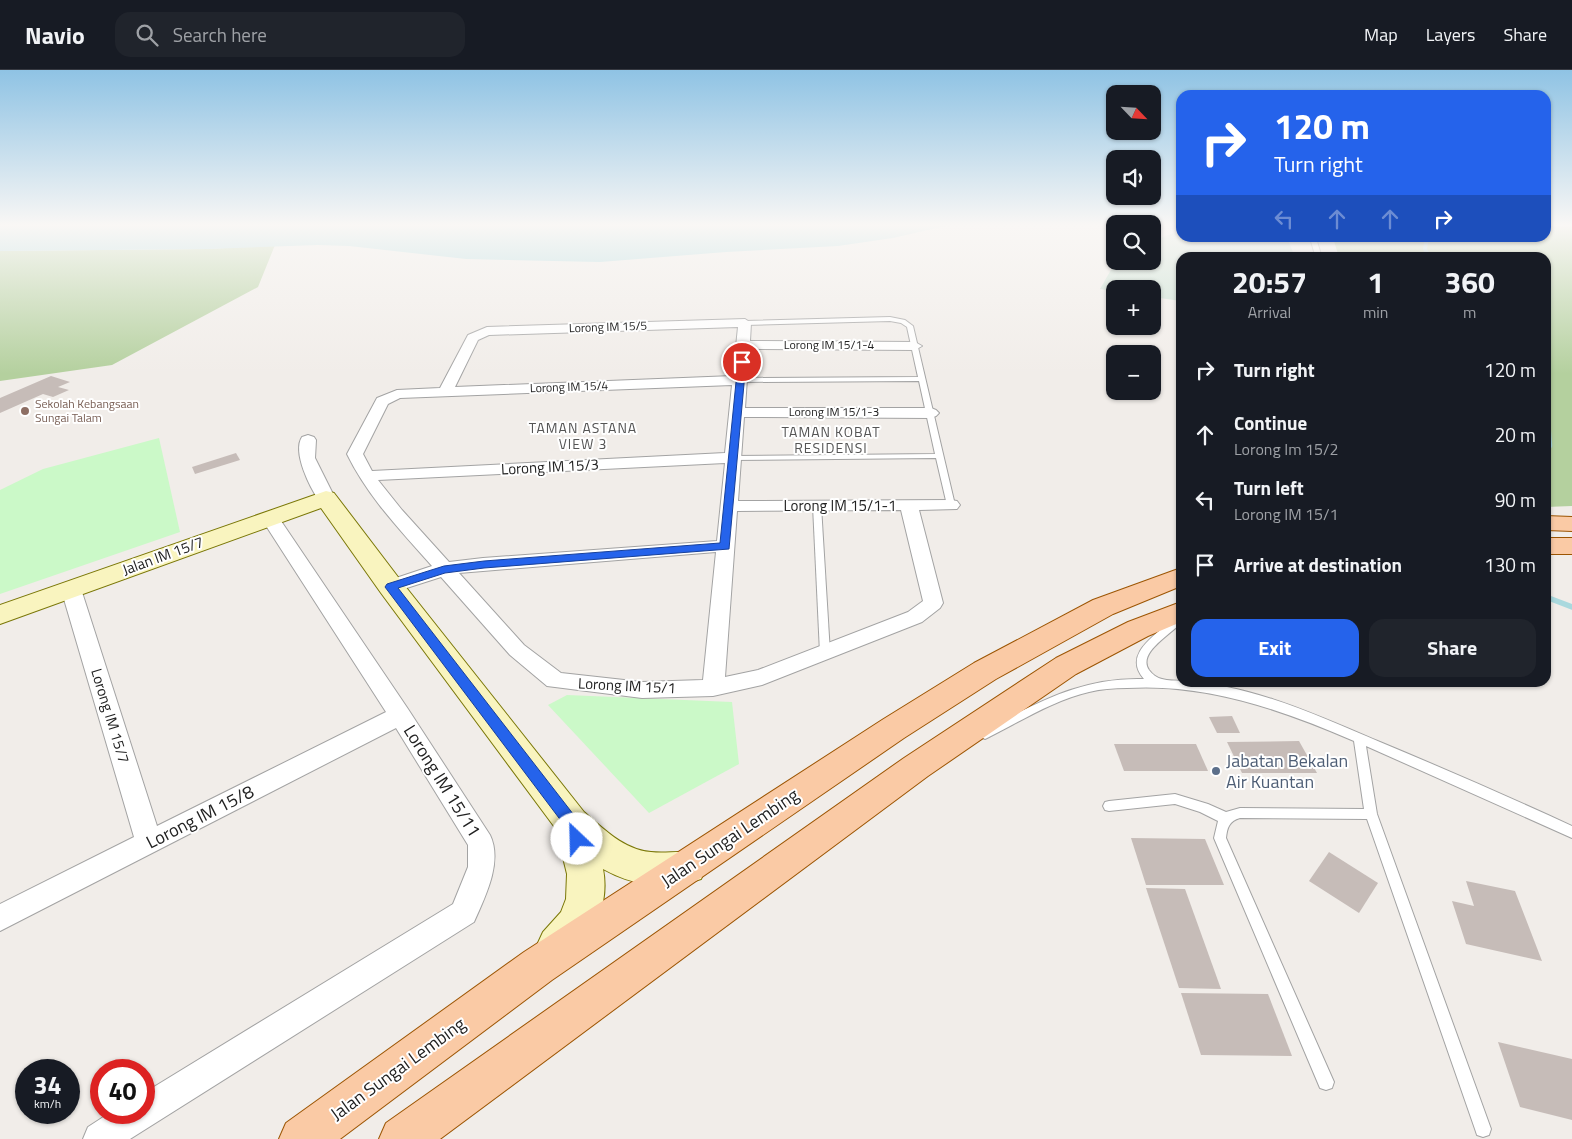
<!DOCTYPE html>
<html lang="en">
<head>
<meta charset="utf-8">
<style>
	body { margin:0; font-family:"Titillium Web",sans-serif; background:#20242c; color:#f1f3f6; height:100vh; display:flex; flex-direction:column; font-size:19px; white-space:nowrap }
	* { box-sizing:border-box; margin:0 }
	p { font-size:16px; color:#9ea1a6 }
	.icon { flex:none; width:28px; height:28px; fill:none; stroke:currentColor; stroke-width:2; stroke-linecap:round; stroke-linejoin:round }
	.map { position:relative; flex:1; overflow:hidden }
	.sheet { position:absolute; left:1176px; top:182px; width:375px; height:435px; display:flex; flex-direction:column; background:#171b24; border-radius:15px; box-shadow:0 1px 4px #0004 }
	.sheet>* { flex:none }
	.guide { position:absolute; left:1176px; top:20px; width:375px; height:152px; border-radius:15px; box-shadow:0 1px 4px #0004; background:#2563eb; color:#fff; overflow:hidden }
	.needle { width:32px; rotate:115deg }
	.fabs { position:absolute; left:1106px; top:15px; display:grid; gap:10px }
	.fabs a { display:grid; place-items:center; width:55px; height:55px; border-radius:10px; background:#171b24; box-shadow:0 1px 4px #0004; font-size:25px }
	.speed { position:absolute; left:15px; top:989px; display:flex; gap:10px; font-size:25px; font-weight:700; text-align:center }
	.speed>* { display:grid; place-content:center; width:65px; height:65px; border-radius:50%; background:#171b24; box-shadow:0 1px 4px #0004; line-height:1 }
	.speed small { font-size:12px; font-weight:400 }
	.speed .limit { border:8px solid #d22; background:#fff; color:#111 }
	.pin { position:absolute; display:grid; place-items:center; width:42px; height:42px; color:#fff; margin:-21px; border:2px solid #fff; border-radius:50%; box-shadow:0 1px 5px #0007 }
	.me { position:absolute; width:55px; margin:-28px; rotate:336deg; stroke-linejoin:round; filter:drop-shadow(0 0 4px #0008) }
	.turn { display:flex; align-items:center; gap:18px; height:105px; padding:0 15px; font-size:22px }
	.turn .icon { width:65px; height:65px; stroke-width:2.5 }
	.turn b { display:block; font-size:35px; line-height:42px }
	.lanes { display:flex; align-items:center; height:48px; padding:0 15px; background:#0003; justify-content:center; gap:25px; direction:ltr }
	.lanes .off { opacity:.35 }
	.eta { display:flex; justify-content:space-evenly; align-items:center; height:85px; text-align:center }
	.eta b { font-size:30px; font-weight:700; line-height:35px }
	.button { display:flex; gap:10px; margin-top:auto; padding:10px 15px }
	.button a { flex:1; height:58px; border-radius:15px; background:#2563eb; color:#fff; font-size:20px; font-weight:700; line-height:58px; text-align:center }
	.button a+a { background:#20242c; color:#f1f3f6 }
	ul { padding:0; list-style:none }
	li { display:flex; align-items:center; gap:15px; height:65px; padding:0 15px }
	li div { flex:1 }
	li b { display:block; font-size:19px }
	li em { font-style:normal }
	header { display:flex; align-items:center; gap:30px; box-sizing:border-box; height:70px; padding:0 25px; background:#171b24; border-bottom:1px solid #363941 }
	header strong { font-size:24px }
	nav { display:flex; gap:28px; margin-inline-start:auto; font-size:18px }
	.search { width:350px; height:45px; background:#20242c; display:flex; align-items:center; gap:12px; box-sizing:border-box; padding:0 18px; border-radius:15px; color:#9ea1a6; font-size:19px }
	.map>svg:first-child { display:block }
	.forest { fill:#b4d09e }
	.wetland { fill:#c6dfd0 }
	.park { fill:#cbf9c8 }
	.water { fill:#aad9de }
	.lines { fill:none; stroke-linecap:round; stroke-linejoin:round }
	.stream-far2 { stroke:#aad9de; stroke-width:4 }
	.stream-far1 { stroke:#aad9de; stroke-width:4.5 }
	.stream { stroke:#aad9de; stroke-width:5.5 }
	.building { fill:#c6bcb8 }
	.lane-casing { stroke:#a3a3a3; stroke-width:2 }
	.street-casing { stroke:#a3a3a3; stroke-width:2 }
	.secondary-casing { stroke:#7a7707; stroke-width:2 }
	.primary-casing { stroke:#9c5503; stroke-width:2 }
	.lane { fill:#fff; fill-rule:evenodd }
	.street { fill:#fff; fill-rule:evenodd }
	.secondary { fill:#f9f4bf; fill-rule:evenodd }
	.primary { fill:#facaa5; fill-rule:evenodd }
	.route { fill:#2563eb; stroke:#184099 }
	.education-dot { fill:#8d6e63; stroke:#fff; stroke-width:2 }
	.service-dot { fill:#5c6f8a; stroke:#fff; stroke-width:2 }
	.labels { text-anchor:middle; stroke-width:4; stroke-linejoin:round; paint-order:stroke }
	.far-street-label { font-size:12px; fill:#222; stroke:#fff }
	.far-education-label { font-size:12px; fill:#785e54; stroke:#fff; text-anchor:start }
	.far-neighbourhood-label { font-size:14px; letter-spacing:1px; fill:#555; stroke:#fff }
	.street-label { font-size:15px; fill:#222; stroke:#fff }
	.near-service-label { font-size:18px; fill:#4e5e75; stroke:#fff; text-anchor:start }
	.near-street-label { font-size:18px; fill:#222; stroke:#fff }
</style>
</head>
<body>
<header>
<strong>Navio</strong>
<div class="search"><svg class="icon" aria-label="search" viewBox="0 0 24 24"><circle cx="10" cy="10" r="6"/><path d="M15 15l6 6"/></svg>Search here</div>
<nav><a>Map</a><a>Layers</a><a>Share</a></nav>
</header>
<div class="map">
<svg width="1572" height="1069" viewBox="0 0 1572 1069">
	<rect width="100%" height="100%" fill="#f1ede9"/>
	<!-- forest -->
	<g class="forest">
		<path d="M 1546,154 L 1572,154 L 1572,436 L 1546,437 L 1546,188 L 1339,187 L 1333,168 L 1546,168 Z"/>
		<path d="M 275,175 L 258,217 L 112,295 L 0,311 L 0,181 L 208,179 Z"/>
	</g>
	<!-- wetland -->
	<path class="wetland" d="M 1181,160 L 1181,168 L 1287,168 L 1295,187 L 1181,188 L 1181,231 L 1153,227 L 1152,219 L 1115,219 L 1115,221 L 1100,219 L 1116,191 L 1152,191 L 1153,171 Z"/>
	<!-- park -->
	<g class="park">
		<path d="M 159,368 L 180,462 L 0,524 L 0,420 L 43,399 Z"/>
		<path d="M 567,625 L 732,632 L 739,694 L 649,743 L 548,635 Z"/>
	</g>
	<!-- water -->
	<path class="water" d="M 0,154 L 954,154 L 893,168 L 838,176 L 726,182 L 600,192 L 466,189 L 349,176 L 318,175 L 208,179 L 0,181 Z"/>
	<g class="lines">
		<!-- stream-far2 -->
		<path class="stream-far2" d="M 1427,168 L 1425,179 L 1430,188"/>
		<!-- stream-far1 -->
		<path class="stream-far1" d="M 1546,350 L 1548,352 L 1550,376 L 1546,376"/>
		<!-- stream -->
		<path class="stream" d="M 1546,527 L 1572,537"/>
	</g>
	<!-- building -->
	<g class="building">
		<path d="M 51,306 L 70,312 L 58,317 L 69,320 L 53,327 L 43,324 L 0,343 L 0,328 Z"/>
		<path d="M 236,383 L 240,390 L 195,404 L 192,397 Z"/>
		<path d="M 1232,646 L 1240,663 L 1217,663 L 1209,647 Z"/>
		<path d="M 1299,671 L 1317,703 L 1242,703 L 1227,672 Z"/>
		<path d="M 1114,674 L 1196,674 L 1208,701 L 1124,701 Z"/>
		<path d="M 1131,768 L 1205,769 L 1224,815 L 1146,815 Z"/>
		<path d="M 1329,782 L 1378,813 L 1359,843 L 1309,811 Z"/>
		<path d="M 1466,811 L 1515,821 L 1542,891 L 1466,874 L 1452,831 L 1474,836 Z"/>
		<path d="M 1146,818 L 1185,819 L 1221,919 L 1179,918 Z"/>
		<path d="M 1181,923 L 1268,924 L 1292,986 L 1201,985 Z"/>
		<path d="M 1498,972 L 1572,989 L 1572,1050 L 1520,1037 Z"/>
	</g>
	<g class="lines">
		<defs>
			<g id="lane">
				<path d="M 1310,168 L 1316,168 L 1322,188 L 1316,188 Z"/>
				<path d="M 890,247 L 905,250 L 913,256 L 955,435 L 954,437 L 948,437 L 947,435 L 936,388 L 730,390 L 729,388 L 733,386 L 935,384 L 919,311 L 740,312 L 736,310 L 740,308 L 918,307 L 907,257 L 901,253 L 890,251 L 745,255 L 742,253 L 745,251 Z"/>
				<path d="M 817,433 L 821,436 L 830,583 L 829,586 L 821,586 L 820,583 L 813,436 Z"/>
				<path d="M 1181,544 L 1181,553 C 1171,564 1137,583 1149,600 C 1152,604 1157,608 1162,609 C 1168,611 1175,610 1181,611 L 1181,612 C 1246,612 1321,647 1380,672 C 1445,699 1509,727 1572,756 L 1572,768 L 1366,676 L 1377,744 L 1491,1059 L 1489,1065 L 1483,1067 L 1477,1065 L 1475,1059 L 1367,749 L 1240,748 C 1229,751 1227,758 1226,768 L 1334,1012 L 1332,1018 L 1326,1020 L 1320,1018 L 1214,768 L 1218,751 L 1200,742 L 1175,734 L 1109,741 L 1105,740 L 1103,736 L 1105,732 L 1109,731 L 1175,724 L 1208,734 L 1226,742 L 1240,738 L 1364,739 L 1354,671 C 1282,640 1206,613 1127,618 C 1114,618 1101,619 1089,622 C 1054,630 1021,651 989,667 L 985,669 L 981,667 L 979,664 L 981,661 C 1037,634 1079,607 1144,609 C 1120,582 1162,562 1177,545 Z"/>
			</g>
			<g id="street">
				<path d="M 745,249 L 751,253 L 750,271 L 915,272 L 922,276 L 915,280 L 749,279 L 745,338 L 931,338 L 936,340 L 939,343 L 936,346 L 931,348 L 744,347 L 738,431 L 951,430 L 957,431 L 960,435 L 957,439 L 919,440 L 943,533 L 940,538 L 922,552 L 762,615 L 713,626 L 642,628 L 547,616 L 510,585 L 441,507 L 391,523 L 384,522 L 381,517 L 384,512 L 432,496 C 401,461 368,427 347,384 L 377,328 L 397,320 L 440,318 L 468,265 L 487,257 ZM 738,257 L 733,306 L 455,317 L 478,270 L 489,265 ZM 732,315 L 725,383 L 372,401 L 363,384 L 388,334 L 400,328 ZM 725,393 L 717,471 L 483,488 L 449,492 L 402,440 L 378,410 ZM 901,440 L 923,531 L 908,542 L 758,600 L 725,607 L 737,441 ZM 716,482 L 703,610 L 642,612 L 561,603 L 524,575 L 459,503 Z"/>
				<path d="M 308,365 L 314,367 L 316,370 L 315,388 L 335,428 L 332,432 L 326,433 L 320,432 C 310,418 292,382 302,367 Z"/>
				<path d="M 270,443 L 276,444 L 279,448 L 408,639 L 490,765 C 503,792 485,827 474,852 L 130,1069 L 83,1069 L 88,1057 L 111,1042 L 144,1042 L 144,1023 L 453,834 L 468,797 L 468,775 L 396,658 L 0,861 L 0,834 L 134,767 L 61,519 L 64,514 L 71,513 L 78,514 L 81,519 L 157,756 L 386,642 L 261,448 L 264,444 Z"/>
			</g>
			<path id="secondary" d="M 326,421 L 334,423 L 401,511 L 584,742 C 604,759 624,780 651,782 C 669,784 683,779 701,785 L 706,797 L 701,809 C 668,821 633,816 603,799 C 609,829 597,869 571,888 C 568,891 562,892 557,894 L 543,888 L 537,875 L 543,862 L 561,842 L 566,829 L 567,804 L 556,759 L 381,523 L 321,438 L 0,554 L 0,535 Z"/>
			<g id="primary">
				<path d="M 1546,446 L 1572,447 L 1572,461 L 1546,460 Z"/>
				<rect x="1546" y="468" width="26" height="16"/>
				<path d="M 1181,498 L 1181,516 L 1113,544 L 996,609 L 904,668 L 552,910 L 340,1069 L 279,1069 L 286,1053 L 524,882 L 882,650 L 974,593 L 1093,530 Z"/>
				<path d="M 1181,532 L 1181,552 L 1148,566 L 1076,604 L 928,706 L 440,1069 L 379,1069 L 386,1053 L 904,688 L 1056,588 L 1128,552 Z"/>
			</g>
		</defs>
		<!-- lane casing -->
		<use href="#lane" class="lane-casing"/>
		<!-- street casing -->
		<use href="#street" class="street-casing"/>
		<!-- secondary casing -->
		<use href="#secondary" class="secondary-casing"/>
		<!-- primary casing -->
		<use href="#primary" class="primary-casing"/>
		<!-- lane -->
		<use href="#lane" class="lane"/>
		<!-- street -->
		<use href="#street" class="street"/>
		<!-- secondary -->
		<use href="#secondary" class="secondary"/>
		<!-- primary -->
		<use href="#primary" class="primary"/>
	</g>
	<!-- sky -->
	<linearGradient id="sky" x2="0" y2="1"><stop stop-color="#8fc3e4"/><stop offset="0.51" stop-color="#f9f7f5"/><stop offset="1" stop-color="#f9f7f5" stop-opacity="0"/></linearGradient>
	<rect width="1572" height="304" fill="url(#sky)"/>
	<!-- route -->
	<path class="route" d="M 742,290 L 746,292 L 729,479 L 484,498 L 445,503 L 398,518 L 577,749 L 584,769 L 582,774 L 577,776 L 571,774 L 565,756 L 385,517 L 387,514 L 444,496 L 484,491 L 720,473 L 738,292 Z"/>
	<!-- markers -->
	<circle class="education-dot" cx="25" cy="341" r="5"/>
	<circle class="service-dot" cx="1216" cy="701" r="5"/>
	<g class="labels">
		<!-- far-street labels -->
		<g class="far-street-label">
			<text transform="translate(608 257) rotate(-2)" y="4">Lorong IM 15/5</text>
			<text x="829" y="279">Lorong IM 15/1-4</text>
			<text transform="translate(569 317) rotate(-2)" y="4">Lorong IM 15/4</text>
			<text x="834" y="346">Lorong IM 15/1-3</text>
		</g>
		<!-- far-education labels -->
		<g class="far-education-label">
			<text x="35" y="338">Sekolah Kebangsaan<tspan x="35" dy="14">Sungai Talam</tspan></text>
		</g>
		<!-- far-neighbourhood labels -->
		<g class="far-neighbourhood-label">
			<text x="583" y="363">TAMAN ASTANA<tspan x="583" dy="16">VIEW 3</tspan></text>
			<text x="831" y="367">TAMAN KOBAT<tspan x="831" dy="16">RESIDENSI</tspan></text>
		</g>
		<!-- street labels -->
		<g class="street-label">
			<text transform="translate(550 397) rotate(-3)" y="5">Lorong IM 15/3</text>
			<text x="840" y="441">Lorong IM 15/1-1</text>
			<text transform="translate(163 486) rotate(-20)" y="5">Jalan IM 15/7</text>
			<text transform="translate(627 616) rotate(3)" y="5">Lorong IM 15/1</text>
			<text transform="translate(110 646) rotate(73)" y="5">Lorong IM 15/7</text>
		</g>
		<!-- near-service labels -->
		<g class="near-service-label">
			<text x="1226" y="697">Jabatan Bekalan<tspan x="1226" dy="21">Air Kuantan</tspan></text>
		</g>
		<!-- near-street labels -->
		<g class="near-street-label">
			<text transform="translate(442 711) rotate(58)" y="6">Lorong IM 15/11</text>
			<text transform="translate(200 747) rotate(-27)" y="6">Lorong IM 15/8</text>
			<text transform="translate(730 768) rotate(-34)" y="6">Jalan Sungai Lembing</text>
			<text transform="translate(398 999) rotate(-36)" y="6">Jalan Sungai Lembing</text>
		</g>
	</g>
</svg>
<div class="fabs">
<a><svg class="needle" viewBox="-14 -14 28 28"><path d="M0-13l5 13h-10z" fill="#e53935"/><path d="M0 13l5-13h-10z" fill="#9ea1a6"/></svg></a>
<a><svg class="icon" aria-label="sound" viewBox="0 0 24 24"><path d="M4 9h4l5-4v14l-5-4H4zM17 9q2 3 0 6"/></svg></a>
<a><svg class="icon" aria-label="search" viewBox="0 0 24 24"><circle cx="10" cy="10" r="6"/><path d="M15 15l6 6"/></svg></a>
<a>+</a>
<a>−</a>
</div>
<div class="speed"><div>34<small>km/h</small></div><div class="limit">40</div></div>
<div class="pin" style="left:742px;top:292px;background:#d93025"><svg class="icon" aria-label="arrive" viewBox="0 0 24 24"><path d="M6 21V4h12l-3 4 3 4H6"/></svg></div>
<svg class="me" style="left:577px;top:769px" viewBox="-20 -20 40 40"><circle r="19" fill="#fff"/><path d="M0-13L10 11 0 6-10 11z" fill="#2563eb"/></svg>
<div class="guide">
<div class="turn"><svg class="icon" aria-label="right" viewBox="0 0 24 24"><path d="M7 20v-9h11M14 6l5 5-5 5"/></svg><div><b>120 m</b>Turn right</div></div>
<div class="lanes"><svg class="icon off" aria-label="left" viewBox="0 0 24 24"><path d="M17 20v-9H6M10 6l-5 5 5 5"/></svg><svg class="icon off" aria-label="ahead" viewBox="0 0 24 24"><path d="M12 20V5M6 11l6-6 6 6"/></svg><svg class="icon off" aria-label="ahead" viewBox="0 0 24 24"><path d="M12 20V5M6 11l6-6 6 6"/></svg><svg class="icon" aria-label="right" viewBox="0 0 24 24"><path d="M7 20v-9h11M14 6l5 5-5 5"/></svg></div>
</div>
<section class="sheet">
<div class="eta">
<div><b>20:57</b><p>Arrival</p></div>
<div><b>1</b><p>min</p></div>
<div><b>360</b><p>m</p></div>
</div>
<ul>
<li><svg class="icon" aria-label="right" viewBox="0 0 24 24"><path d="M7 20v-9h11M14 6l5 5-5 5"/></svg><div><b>Turn right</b></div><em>120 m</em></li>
<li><svg class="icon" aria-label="ahead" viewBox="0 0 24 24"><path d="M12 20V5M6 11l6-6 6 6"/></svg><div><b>Continue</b><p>Lorong Im 15/2</p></div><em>20 m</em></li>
<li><svg class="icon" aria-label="left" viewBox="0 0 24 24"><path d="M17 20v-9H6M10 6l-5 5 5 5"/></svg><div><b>Turn left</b><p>Lorong IM 15/1</p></div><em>90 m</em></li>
<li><svg class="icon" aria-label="arrive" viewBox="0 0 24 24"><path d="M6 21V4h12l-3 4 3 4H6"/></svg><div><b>Arrive at destination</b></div><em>130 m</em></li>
</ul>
<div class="button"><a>Exit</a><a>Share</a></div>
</section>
</div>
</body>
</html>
